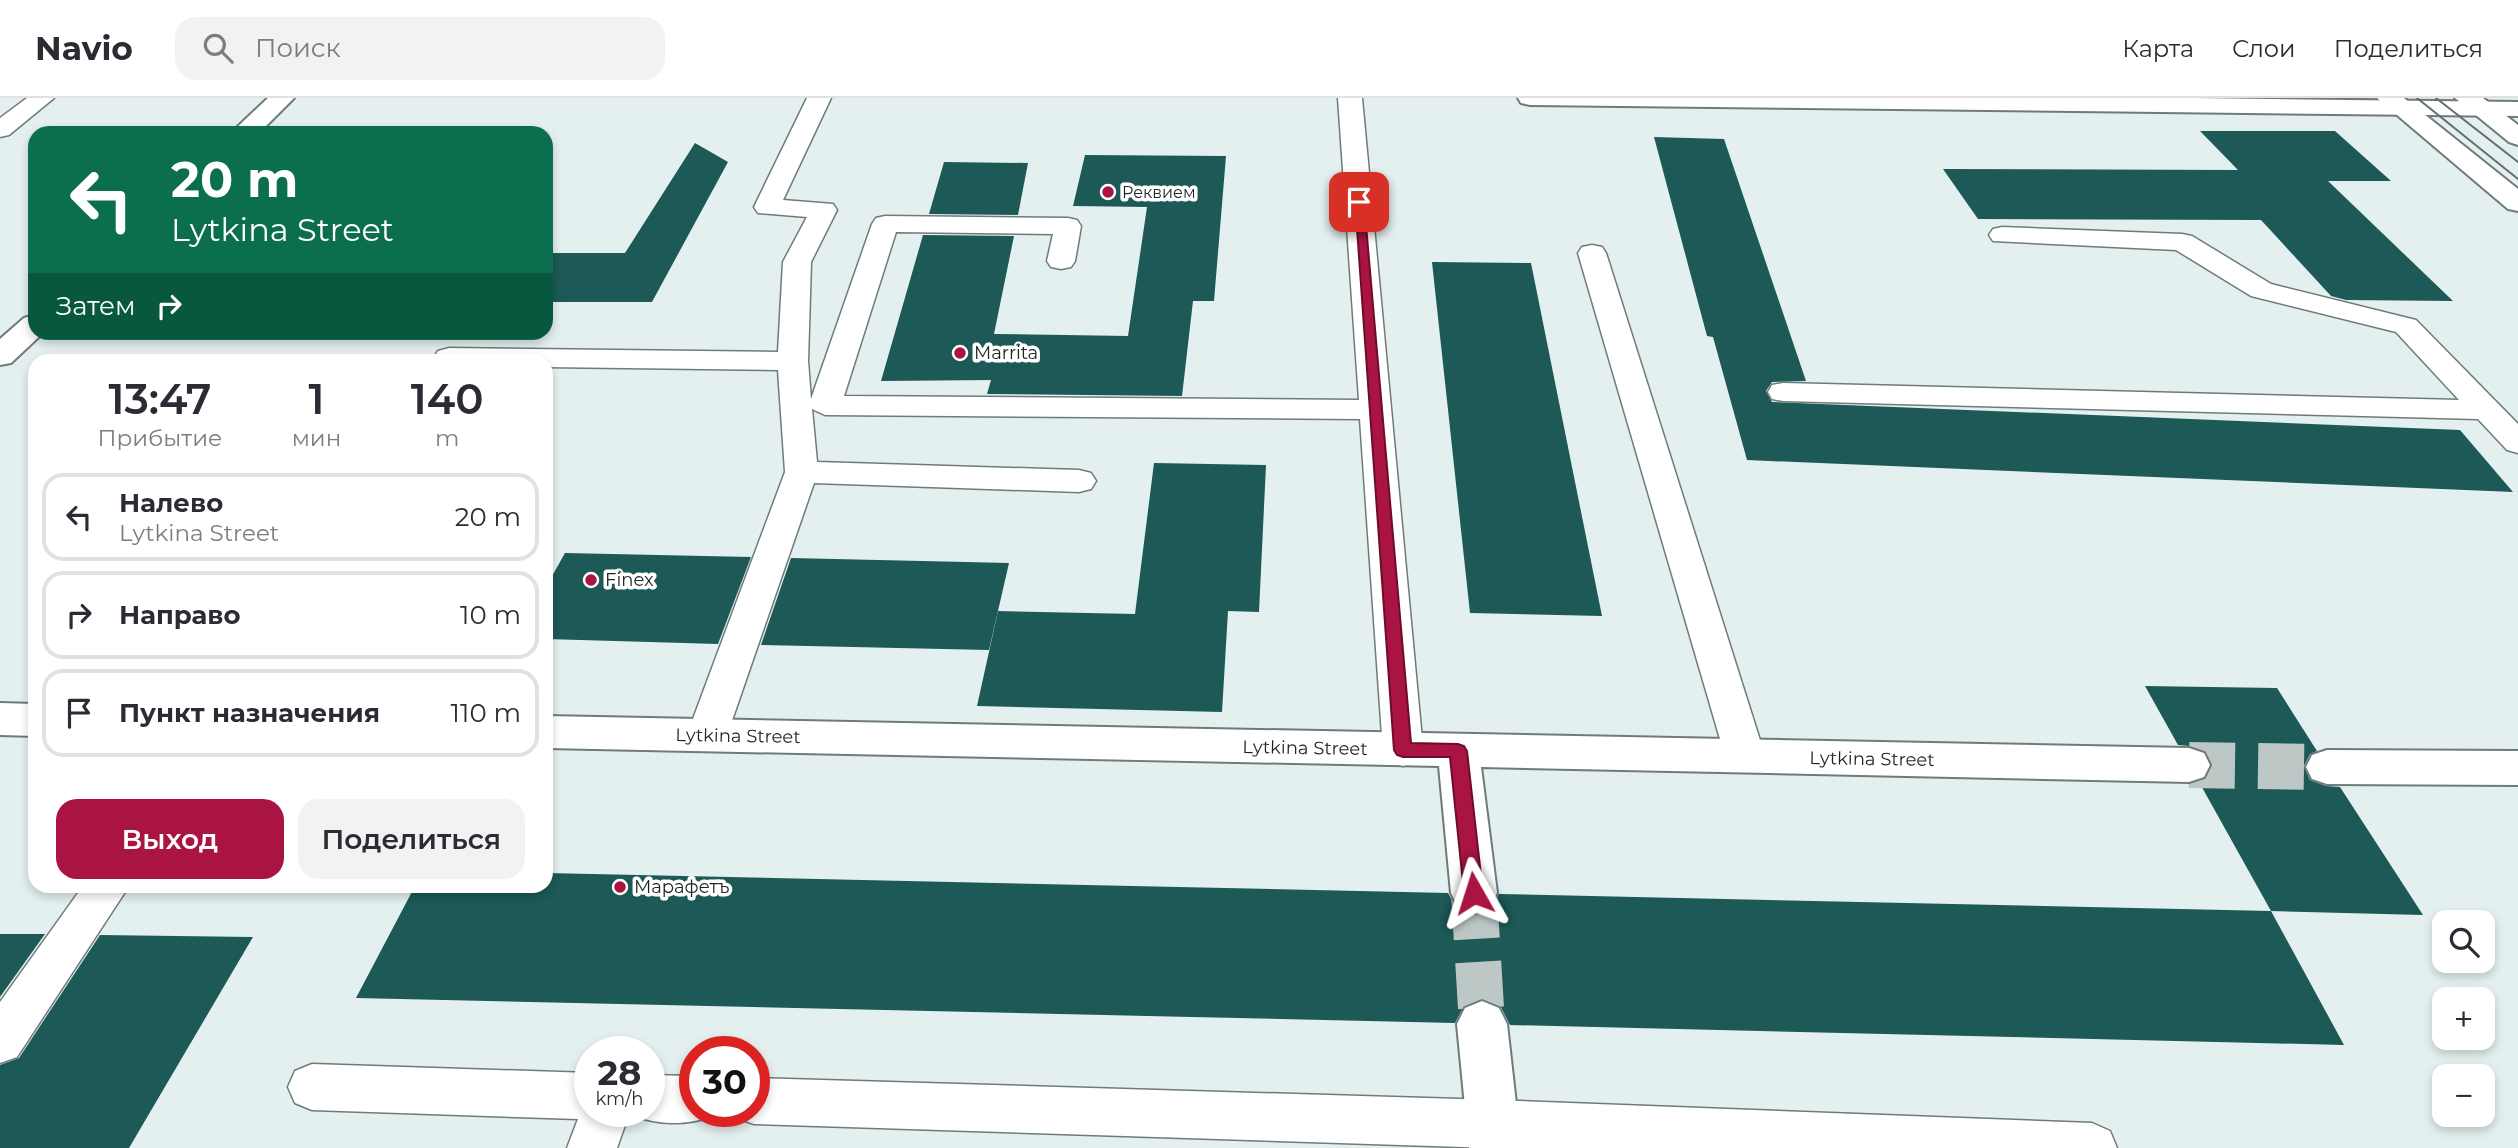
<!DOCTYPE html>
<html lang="ru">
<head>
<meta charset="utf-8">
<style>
	body { margin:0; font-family:Montserrat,sans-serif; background:#f2f2f3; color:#2b2b33; height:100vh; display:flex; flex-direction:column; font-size:26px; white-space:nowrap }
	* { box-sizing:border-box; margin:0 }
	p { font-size:23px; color:#7c7c81 }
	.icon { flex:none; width:38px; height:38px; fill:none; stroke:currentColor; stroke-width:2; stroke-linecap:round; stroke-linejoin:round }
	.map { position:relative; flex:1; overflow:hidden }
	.drawer { position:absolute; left:28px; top:256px; width:525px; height:539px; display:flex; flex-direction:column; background:#fff; border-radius:21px; box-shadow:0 4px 10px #0003 }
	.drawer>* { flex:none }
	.banner { position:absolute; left:28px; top:28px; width:525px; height:214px; border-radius:21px; box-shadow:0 4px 10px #0003; background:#0b6e4f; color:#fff; overflow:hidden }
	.tools { position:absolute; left:2432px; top:812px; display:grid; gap:14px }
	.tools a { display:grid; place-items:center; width:63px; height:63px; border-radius:14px; background:#fff; box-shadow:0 4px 10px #0003; font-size:35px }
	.speed { position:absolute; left:574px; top:938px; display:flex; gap:14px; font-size:35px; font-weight:700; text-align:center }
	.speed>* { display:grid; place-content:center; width:91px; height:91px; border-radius:50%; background:#fff; box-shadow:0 4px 10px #0003; line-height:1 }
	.speed small { font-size:18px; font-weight:400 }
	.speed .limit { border:10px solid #d22; background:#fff; color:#111 }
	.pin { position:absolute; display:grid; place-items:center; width:60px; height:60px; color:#fff; margin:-30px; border-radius:14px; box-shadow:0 4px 10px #0006 }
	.me { position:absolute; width:77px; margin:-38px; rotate:354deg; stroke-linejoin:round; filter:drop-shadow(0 0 5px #0008) }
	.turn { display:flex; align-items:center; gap:24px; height:147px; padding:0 28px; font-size:32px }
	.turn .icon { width:91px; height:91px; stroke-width:2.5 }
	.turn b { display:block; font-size:49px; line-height:60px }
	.then { display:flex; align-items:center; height:66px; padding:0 28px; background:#0003; gap:14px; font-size:26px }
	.eta { display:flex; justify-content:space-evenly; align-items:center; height:119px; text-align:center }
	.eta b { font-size:42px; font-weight:600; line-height:49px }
	.primary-button { display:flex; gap:14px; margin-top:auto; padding:14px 28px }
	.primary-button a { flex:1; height:80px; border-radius:21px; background:#a91442; color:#fff; font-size:28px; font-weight:600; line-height:80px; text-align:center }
	.primary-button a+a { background:#f2f2f3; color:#2b2b33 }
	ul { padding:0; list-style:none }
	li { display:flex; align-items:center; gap:21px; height:88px; margin:0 14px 10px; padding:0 14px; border:4px solid #e1e1e2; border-radius:21px }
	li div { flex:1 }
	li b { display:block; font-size:26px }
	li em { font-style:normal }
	header { display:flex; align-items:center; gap:42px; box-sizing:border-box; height:98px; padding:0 35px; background:#fff; border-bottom:2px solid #e1e1e2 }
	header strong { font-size:33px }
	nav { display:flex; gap:38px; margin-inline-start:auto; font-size:24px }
	.search { width:490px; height:63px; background:#f2f2f3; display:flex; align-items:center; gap:18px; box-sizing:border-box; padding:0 24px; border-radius:21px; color:#7c7c81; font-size:26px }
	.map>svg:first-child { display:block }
	.building { fill:#1c5957 }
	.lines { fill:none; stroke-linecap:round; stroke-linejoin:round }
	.minor-tunnel { stroke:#bcc7c6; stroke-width:46; stroke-dasharray:46 23; stroke-linecap:butt }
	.service-casing { stroke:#6f7b7a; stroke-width:3 }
	.minor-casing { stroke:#6f7b7a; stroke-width:4 }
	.tertiary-casing { stroke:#6f7b7a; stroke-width:4 }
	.service { fill:#fff; fill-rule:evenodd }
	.minor { fill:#fff; fill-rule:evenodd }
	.tertiary { fill:#fff; fill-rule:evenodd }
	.tram { stroke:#666e6d; stroke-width:2 }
	.route { fill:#a91442; stroke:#6e0d2b; stroke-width:2 }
	.poi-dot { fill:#a91442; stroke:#fff; stroke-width:2.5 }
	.labels { text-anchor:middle; stroke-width:7; stroke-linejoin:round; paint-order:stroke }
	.far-poi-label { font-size:16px; fill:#1f2423; stroke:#fff; text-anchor:start }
	.poi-label { font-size:18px; fill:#1f2423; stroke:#fff; text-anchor:start }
	.street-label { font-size:18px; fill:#1f2423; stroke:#fff }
</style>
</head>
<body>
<header>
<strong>Navio</strong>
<div class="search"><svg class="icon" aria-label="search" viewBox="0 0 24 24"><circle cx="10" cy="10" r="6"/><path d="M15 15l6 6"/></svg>Поиск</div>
<nav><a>Карта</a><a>Слои</a><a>Поделиться</a></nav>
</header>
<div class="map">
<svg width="2518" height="1050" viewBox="0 0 2518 1050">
	<rect width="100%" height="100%" fill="#e3f0ef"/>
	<!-- building -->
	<g class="building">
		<path d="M 2200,33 L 2335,33 L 2391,83 L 2328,83 L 2453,203 L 2346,202 L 2331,198 L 2261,122 L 1978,121 L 1943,71 L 2238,72 Z"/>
		<path d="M 1654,39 L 1724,41 L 1806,283 L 1772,284 L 1766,293 L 1772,304 L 2460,332 L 2513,394 L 1747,362 L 1713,239 L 1707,238 Z"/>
		<path d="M 695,45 L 728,64 L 652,204 L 546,204 L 546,155 L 625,155 Z"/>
		<path d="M 1085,57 L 1226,58 L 1214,203 L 1193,203 L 1182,298 L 987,296 L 991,282 L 881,283 L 923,137 L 1014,138 L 994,236 L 1128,238 L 1147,109 L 1073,108 Z"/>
		<path d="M 944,64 L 1028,65 L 1018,117 L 929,116 Z"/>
		<path d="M 1432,164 L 1531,165 L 1602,518 L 1470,515 Z"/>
		<path d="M 1154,365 L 1266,367 L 1259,514 L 1228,513 L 1222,614 L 977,608 L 998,513 L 1135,516 Z"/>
		<path d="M 565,455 L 751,459 L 718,546 L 546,541 L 546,489 Z"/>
		<path d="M 791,460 L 1009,465 L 989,552 L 761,547 Z"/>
		<path d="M 2145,588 L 2277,590 L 2317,653 L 2310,656 L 2304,668 L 2310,682 L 2326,688 L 2340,689 L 2423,817 L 2271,813 L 2199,684 L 2206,680 L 2212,668 L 2206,654 L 2190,648 L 2178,647 Z"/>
		<path d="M 546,775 L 1448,795 L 1456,810 L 1473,817 L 1491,811 L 1499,796 L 2271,813 L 2344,947 L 1510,927 L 1501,909 L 1483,901 L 1464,908 L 1455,925 L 356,900 L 415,788 L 546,788 Z"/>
		<path d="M 0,836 L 45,836 L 0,899 Z"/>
		<path d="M 100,837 L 253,839 L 129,1050 L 0,1050 L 0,967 L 19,960 Z"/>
	</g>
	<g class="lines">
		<!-- minor-tunnel -->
		<g class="minor-tunnel">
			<path d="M 2189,667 L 2327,669"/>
			<path d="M 1474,795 L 1482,926"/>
		</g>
		<defs>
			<g id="service">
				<path d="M 27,0 L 54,0 L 9,37 L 0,39 L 0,20 Z"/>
				<path d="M 807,0 L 831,0 L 783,102 L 833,106 L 837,112 L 811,164 L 808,263 L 811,301 L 872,126 L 876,120 L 885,118 L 1068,120 L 1077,122 L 1081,128 L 1075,163 L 1071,169 L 1061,171 L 1051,169 L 1047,163 L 1053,136 L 896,134 L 844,298 L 1359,302 L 1338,0 L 1362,0 L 1423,652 L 1417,663 L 1403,668 L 1389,663 L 1383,652 L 1360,321 L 825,317 L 812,311 L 817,364 L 1079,372 L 1091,375 L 1096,383 L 1091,391 L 1079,394 L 814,385 L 727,637 L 721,648 L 707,652 L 693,648 L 687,637 L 785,374 L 778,272 L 546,269 L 546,262 L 436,262 L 434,259 L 438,253 L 449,250 L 778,254 L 783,164 L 807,119 L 758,115 L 754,109 Z"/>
				<path d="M 2002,129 L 2182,136 L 2192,138 L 2271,186 L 2416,222 L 2518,326 L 2518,355 L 2507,352 L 2478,321 L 1783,303 L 1772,301 L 1768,294 L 1772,287 L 1783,285 L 2459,302 L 2396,234 L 2251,198 L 2176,152 L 1993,143 L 1989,137 L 1993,131 Z"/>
				<path d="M 1592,147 L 1602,149 L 1606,155 L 1765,658 L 1759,669 L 1745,674 L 1731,669 L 1725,658 L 1578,155 L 1582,149 Z"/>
				<path d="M 83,788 L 129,788 L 17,959 L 0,965 L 0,904 Z"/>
				<path d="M 312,966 L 590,975 L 590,1013 L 630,1013 L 617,1050 L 567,1050 L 578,1021 L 312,1012 L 295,1005 L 288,989 L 295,973 Z"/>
				<path d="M 649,977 L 695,978 L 695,1013 L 714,1013 L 712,1018 C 687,1028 657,1027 632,1017 L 630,1013 L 649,1013 Z"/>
				<path d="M 754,980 L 1493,1002 L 2092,1025 L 2110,1033 L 2117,1050 L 1493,1050 L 754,1026 L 737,1020 L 734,1013 L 754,1013 Z"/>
			</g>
			<g id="minor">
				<path d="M 1518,0 L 2195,0 L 2518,4 L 2518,18 L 1530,7 L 1521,5 Z"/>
				<path d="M 0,605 L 35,606 L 35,638 L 0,637 Z"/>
				<path d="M 546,618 L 2189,650 L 2204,655 L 2210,667 L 2204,679 L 2189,684 L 1481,669 L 1497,795 L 1490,809 L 1474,815 L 1458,809 L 1451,795 L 1439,668 L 546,650 Z"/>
				<path d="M 2327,652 L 2518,653 L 2518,687 L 2327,686 L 2312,681 L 2306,669 L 2312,657 Z"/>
				<path d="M 1482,903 L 1499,910 L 1507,926 L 1521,1050 L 1469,1050 L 1457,926 L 1465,910 Z"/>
			</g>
			<g id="tertiary">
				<path d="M 268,0 L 294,0 L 259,35 L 231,35 Z"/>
				<path d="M 2377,0 L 2404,0 L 2518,91 L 2518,113 L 2508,111 Z"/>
				<path d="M 2455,0 L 2483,0 L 2518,27 L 2518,47 L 2509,44 Z"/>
				<path d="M 35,217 L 35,234 L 44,234 L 11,265 L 0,267 L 0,241 L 24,220 Z"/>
			</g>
		</defs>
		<!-- service casing -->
		<use href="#service" class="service-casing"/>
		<!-- minor casing -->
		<use href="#minor" class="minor-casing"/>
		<!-- tertiary casing -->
		<use href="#tertiary" class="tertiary-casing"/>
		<!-- service -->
		<use href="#service" class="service"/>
		<!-- minor -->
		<use href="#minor" class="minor"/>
		<!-- tertiary -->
		<use href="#tertiary" class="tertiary"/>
		<!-- tram -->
		<g class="tram">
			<path d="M 2417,0 L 2518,81"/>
			<path d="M 2436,0 L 2518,64"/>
		</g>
	</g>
	<!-- route -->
	<path class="route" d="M 1355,102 L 1364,104 L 1411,645 L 1458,646 L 1464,648 L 1467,653 L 1483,795 L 1481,801 L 1474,803 L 1467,801 L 1464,795 L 1450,659 L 1403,659 L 1397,657 L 1394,652 Z"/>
	<!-- markers -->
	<g class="poi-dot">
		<circle cx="1108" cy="94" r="7"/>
		<circle cx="960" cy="255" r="7"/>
		<circle cx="591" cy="482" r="7"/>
		<circle cx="620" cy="789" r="7"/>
	</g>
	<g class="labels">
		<!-- far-poi labels -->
		<g class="far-poi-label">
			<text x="1122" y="100">Реквием</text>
		</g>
		<!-- poi labels -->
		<g class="poi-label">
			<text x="974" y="261">Marrita</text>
			<text x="605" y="488">Finex</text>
			<text x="634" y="795">Марафетъ</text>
		</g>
		<!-- street labels -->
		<g class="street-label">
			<text transform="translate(738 638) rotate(1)" y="6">Lytkina Street</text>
			<text transform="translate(1305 650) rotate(1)" y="6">Lytkina Street</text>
			<text transform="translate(1872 661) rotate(1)" y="6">Lytkina Street</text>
		</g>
	</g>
</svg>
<div class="tools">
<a><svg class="icon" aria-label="search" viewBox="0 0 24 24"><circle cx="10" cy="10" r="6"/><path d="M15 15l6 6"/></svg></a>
<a>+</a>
<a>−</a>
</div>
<div class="speed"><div>28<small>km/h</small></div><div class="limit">30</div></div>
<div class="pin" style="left:1359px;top:104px;background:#d93025"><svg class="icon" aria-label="arrive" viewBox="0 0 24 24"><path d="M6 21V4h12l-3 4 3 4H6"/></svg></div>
<svg class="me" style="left:1474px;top:795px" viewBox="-20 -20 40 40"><path d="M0-17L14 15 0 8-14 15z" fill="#a91442" stroke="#fff" stroke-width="4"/></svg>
<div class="banner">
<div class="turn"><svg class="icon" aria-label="left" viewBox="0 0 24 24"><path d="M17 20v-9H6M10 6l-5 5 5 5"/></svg><div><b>20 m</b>Lytkina Street</div></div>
<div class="then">Затем<svg class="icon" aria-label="right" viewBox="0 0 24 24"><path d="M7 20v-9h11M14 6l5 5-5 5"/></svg></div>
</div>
<section class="drawer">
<div class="eta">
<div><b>13:47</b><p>Прибытие</p></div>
<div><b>1</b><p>мин</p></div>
<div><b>140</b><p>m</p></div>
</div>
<ul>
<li><svg class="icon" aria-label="left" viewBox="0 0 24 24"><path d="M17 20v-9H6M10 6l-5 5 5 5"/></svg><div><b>Налево</b><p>Lytkina Street</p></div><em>20 m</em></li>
<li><svg class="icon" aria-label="right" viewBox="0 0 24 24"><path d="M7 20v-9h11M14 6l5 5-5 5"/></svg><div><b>Направо</b></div><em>10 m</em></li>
<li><svg class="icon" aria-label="arrive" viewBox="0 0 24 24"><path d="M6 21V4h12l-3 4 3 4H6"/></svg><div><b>Пункт назначения</b></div><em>110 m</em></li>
</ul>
<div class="primary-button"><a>Выход</a><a>Поделиться</a></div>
</section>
</div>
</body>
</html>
